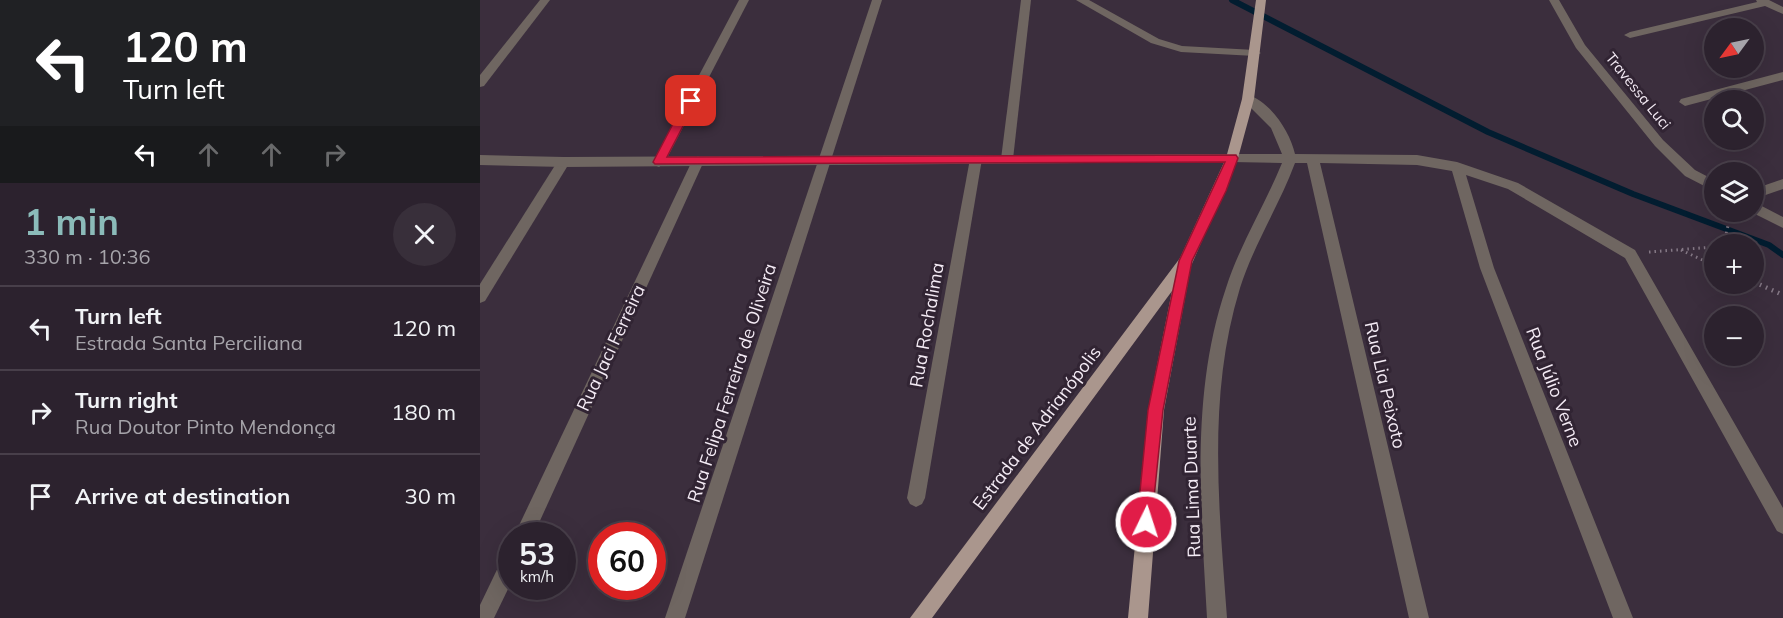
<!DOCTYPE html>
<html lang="en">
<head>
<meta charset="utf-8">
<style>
	body { margin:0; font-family:Mulish,sans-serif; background:#382f3a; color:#f1f3f6; height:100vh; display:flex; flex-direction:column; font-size:22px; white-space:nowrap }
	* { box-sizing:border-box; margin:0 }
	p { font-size:20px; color:#a6a4aa }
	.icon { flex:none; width:33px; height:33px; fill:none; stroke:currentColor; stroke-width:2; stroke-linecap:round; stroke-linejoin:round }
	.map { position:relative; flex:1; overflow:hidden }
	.panel { display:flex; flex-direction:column; background:#2c222e; width:480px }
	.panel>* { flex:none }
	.guide { background:#202124; color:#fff; overflow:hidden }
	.needle { width:39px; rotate:237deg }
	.fabs { position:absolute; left:1224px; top:18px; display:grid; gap:12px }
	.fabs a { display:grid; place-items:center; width:60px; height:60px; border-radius:50%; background:#2c222e; box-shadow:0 6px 24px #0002,0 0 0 2px #483f4a; font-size:30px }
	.speed { position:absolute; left:18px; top:522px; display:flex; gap:12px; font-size:30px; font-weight:700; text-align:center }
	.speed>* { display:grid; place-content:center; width:78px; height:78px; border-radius:50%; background:#2c222e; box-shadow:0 6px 24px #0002,0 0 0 2px #483f4a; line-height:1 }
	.speed small { font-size:15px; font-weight:400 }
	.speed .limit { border:9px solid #d22; background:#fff; color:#111 }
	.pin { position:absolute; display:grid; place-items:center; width:51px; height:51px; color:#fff; margin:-26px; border-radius:12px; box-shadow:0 3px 9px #0006 }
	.me { position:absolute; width:66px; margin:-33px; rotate:4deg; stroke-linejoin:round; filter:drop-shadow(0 0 4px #0008) }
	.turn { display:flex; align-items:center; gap:21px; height:126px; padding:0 24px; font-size:27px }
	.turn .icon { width:78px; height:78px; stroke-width:2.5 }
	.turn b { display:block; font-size:42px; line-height:51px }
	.lanes { display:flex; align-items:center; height:57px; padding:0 24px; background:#0003; justify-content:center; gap:30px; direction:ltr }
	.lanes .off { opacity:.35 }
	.round { display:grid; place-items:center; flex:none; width:63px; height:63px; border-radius:32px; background:#382f3a }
	.headline { display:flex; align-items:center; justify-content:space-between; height:102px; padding:0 24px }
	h1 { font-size:36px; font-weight:700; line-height:45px; color:#8bbbb9 }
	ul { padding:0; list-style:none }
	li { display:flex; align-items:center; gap:18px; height:84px; padding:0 24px; border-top:2px solid #483f4a }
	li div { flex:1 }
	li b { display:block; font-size:22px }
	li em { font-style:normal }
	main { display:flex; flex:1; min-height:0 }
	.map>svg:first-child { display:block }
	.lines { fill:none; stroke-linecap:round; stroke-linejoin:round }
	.stream { stroke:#021d30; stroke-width:6 }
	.path-far1 { stroke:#857986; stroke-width:3; stroke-dasharray:1.5 4; stroke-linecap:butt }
	.path { stroke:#857986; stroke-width:4.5; stroke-dasharray:1.5 5; stroke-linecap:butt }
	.minor { fill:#6f6661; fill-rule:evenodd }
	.tertiary { fill:#6f6661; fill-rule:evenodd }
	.primary { fill:#aa968d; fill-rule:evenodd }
	.route { fill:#e11d48; stroke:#92132f; stroke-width:1.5 }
	.labels { text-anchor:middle; stroke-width:6; stroke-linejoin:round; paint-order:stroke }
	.far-street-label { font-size:15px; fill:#f4ebf5; stroke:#312433 }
	.street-label { font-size:18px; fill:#f4ebf5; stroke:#312433 }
</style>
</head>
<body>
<main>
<section class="panel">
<div class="guide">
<div class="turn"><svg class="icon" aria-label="left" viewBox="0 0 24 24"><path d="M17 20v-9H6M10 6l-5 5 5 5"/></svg><div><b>120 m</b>Turn left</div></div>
<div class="lanes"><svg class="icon" aria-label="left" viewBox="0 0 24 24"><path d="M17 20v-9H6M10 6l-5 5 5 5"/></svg><svg class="icon off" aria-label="ahead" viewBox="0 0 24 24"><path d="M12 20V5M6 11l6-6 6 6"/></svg><svg class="icon off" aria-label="ahead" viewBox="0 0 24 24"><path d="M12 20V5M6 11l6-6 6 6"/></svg><svg class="icon off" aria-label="right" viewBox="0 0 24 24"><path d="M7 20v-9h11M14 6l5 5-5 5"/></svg></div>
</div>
<div class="headline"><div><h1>1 min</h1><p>330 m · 10:36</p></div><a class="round"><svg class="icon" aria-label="close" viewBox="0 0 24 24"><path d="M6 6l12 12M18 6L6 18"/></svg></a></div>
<ul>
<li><svg class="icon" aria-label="left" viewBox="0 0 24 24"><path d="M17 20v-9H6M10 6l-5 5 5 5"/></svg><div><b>Turn left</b><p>Estrada Santa Perciliana</p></div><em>120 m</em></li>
<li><svg class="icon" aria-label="right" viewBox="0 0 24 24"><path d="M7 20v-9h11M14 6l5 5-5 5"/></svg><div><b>Turn right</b><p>Rua Doutor Pinto Mendonça</p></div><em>180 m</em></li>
<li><svg class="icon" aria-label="arrive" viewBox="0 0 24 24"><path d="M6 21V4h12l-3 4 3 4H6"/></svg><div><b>Arrive at destination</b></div><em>30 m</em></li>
</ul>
</section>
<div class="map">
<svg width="1303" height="618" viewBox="0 0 1303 618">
	<rect width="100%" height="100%" fill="#3b2e3d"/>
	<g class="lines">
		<!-- stream -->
		<path class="stream" d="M 752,0 L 1008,132 L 1153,194 L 1289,245 L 1303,255"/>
		<!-- path-far1 -->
		<g class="path-far1">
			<path d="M 1244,244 L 1251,212"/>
			<path d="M 1201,250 L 1229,263"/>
			<path d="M 1169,252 L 1234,247"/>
		</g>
		<!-- path -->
		<g class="path">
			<path d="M 1226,261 L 1234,265"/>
			<path d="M 1274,282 L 1303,295"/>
		</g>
		<!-- minor -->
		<g class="minor">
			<path d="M 60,0 L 70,0 L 4,86 L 0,87 L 0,75 Z"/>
			<path d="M 259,0 L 269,0 L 185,162 L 179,167 L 174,165 L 173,162 Z"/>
			<path d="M 392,0 L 402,0 L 205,618 L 185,618 Z"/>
			<path d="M 541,0 L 551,0 L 533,159 L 527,163 L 521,159 Z"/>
			<path d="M 596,0 L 609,0 L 679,39 L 702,46 L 775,50 L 781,53 L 775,56 L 701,52 L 671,43 Z"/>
			<path d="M 1069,0 L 1079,0 L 1105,45 L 1183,140 L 1215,170 L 1234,180 L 1234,191 L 1205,176 L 1175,146 L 1096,48 Z"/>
			<path d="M 1276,0 L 1289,0 L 1303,7 L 1303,14 L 1285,6 L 1150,38 L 1144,35 L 1150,32 L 1277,2 Z"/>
			<path d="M 1303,72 L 1303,80 L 1205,106 L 1199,102 L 1201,99 Z"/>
			<path d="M 768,95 C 791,102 810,132 815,154 L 937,155 L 977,162 L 1038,183 L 1155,250 L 1303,508 L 1303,534 L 1297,531 L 1145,258 L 1028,189 L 986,175 L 1014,268 L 1153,618 L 1133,618 L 1000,268 L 972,171 L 937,165 L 840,163 L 949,618 L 929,618 L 827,163 L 815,163 C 799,206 774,244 760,288 C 727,395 739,508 747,618 L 727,618 C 721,508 710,394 746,288 C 760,244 785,205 802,163 L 752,162 L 746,158 L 752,154 L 802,154 L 791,128 L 762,99 Z"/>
			<path d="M 496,155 L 502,159 L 445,498 L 442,504 L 436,507 L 430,504 L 427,498 L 490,159 Z"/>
			<path d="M 218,156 L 224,161 L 53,536 L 34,536 L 212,161 Z"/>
			<path d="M 84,157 L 90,162 L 5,301 L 0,303 L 0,284 L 79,159 Z"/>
			<path d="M 1303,179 L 1303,189 L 1274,199 L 1274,189 Z"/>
			<path d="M 1274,202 L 1303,217 L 1303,228 L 1271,212 L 1274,212 Z"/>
			<path d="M 32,551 L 32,581 L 14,618 L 0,618 L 0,605 L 25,553 Z"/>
		</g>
		<!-- tertiary -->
		<path class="tertiary" d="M 752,154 L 758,158 L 752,162 L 84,167 L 0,165 L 0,155 L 84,157 Z"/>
		<!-- primary -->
		<path class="primary" d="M 776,0 L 786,0 L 774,99 L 758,158 L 711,266 L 684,410 L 668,618 L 648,618 L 668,410 L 692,291 L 452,618 L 430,618 L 700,258 L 746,158 L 762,99 Z"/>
	</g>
	<!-- route -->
	<path class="route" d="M 211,97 L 216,101 L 187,157 L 756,155 L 758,158 L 746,191 L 712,261 L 683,410 L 671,527 L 666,530 L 660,527 L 657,522 L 668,410 L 699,261 L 745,162 L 175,164 L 173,162 L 205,101 Z"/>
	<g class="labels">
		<!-- far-street labels -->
		<g class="far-street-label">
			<text transform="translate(1158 91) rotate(51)" y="5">Travessa Luci</text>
		</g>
		<!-- street labels -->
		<g class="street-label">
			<text transform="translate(447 325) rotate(-80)" y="6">Rua Rochalima</text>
			<text transform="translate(131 348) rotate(-65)" y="6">Rua Jaci Ferreira</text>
			<text transform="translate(252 383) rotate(-72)" y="6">Rua Felipa Ferreira de Oliveira</text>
			<text transform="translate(905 385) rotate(77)" y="6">Rua Lia Peixoto</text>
			<text transform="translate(1074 387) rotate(69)" y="6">Rua Júlio Verne</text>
			<text transform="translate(557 428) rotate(-53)" y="6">Estrada de Adrianópolis</text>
			<text transform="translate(712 487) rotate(-92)" y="6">Rua Lima Duarte</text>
		</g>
	</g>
</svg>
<div class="fabs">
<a><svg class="needle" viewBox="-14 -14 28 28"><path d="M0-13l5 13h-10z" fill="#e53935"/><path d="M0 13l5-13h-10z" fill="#a6a4aa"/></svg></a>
<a><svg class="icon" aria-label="search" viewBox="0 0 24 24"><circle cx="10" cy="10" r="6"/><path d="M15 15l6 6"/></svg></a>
<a><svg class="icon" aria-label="layers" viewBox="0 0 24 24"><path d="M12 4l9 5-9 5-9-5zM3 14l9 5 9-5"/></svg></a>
<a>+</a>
<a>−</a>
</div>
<div class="speed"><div>53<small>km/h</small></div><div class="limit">60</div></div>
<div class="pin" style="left:211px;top:101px;background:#d93025"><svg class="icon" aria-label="arrive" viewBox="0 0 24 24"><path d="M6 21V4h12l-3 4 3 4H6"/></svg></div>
<svg class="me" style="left:666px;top:522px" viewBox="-20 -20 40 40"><circle r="17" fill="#e11d48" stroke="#fff" stroke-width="3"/><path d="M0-11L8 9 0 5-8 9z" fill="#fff"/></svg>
</div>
</main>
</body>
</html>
